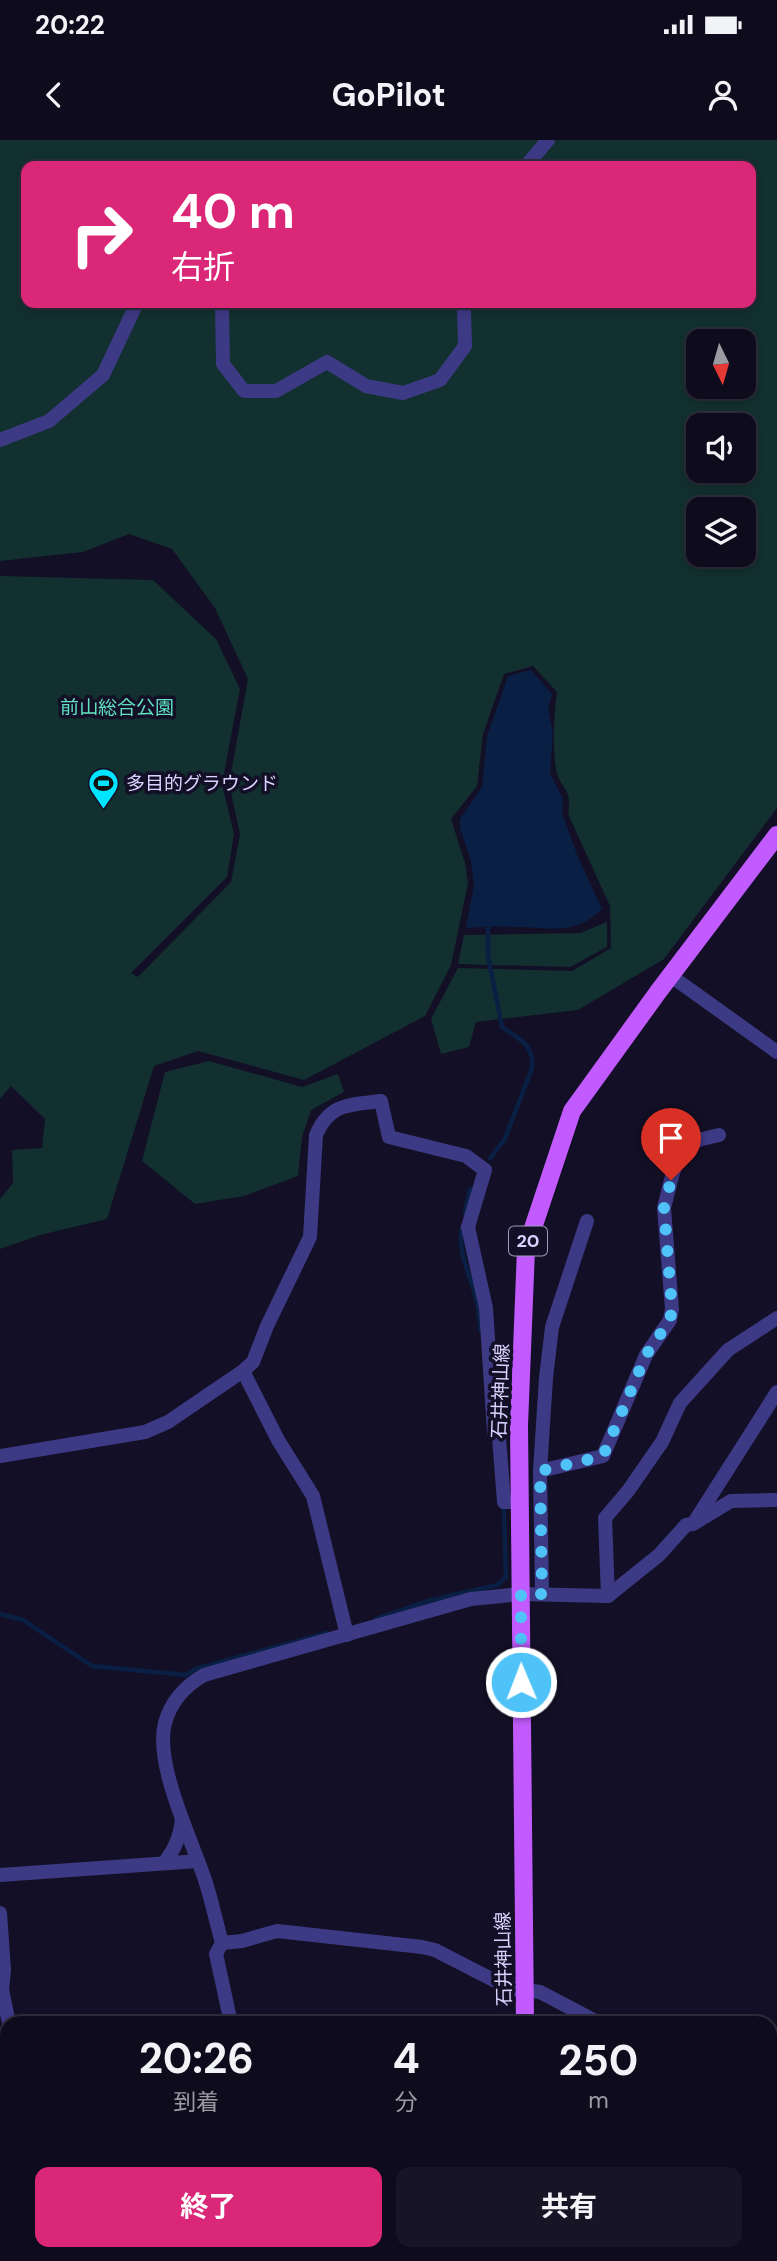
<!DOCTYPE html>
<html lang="ja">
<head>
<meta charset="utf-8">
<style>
	body { margin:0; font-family:"DM Sans","Noto Sans JP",sans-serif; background:#171425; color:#f1f3f6; height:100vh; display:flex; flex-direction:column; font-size:26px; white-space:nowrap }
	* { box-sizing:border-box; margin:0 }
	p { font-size:23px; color:#9b9ba3 }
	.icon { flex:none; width:38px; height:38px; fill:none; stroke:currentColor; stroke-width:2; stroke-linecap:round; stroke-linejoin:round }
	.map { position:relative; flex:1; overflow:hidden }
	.panel { position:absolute; left:0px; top:1876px; width:777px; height:245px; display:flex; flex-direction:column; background:#0e0b1c; border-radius:21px 21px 0 0; box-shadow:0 4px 10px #0003,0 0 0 2px #2e2b3b }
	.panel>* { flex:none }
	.hud { position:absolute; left:21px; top:21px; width:735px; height:147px; border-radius:14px; box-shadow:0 4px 10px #0003,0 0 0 2px #2e2b3b; background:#db2777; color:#fff; overflow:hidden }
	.needle { width:46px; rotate:175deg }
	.fabs { position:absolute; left:686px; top:189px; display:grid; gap:14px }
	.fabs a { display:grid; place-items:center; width:70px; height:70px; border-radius:14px; background:#0e0b1c; box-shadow:0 4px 10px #0003,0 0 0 2px #2e2b3b; font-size:35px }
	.pin { position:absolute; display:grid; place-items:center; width:60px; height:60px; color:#fff; margin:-72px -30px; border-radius:50% 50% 50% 0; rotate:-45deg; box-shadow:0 0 7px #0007 }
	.pin .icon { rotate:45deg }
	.me { position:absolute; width:77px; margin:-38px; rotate:359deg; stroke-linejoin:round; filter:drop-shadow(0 0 5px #0008) }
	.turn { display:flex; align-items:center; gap:24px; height:147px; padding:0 35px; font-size:32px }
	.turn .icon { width:91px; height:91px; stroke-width:2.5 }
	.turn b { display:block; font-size:49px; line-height:60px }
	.eta { display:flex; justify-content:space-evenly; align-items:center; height:119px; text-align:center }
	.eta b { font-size:42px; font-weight:700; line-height:49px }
	.action { display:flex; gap:14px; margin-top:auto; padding:14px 35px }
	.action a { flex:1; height:80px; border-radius:14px; background:#db2777; color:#fff; font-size:28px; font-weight:700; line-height:80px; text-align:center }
	.action a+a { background:#171425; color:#f1f3f6 }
	.status { display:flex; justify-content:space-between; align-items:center; height:49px; padding:0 35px; background:#0e0b1c; direction:ltr }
	.status svg { height:19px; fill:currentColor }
	header { display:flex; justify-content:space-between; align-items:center; height:91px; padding:0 35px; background:#0e0b1c; font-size:32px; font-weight:700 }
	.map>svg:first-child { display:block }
	.green { fill:#12302f; fill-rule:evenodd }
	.water { fill:#0a1f44 }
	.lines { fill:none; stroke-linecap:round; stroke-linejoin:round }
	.stream { stroke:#0a1f44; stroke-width:4.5 }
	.river { stroke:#0a1f44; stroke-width:28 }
	.street { stroke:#3d3a85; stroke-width:14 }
	.primary { stroke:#c25bff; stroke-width:18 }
	.route { stroke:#4fc3f7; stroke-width:12; stroke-dasharray:0 21.6 }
	.labels { text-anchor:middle; stroke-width:7; stroke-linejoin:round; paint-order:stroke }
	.shield { fill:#130f26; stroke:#9e99be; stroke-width:2 }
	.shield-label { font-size:18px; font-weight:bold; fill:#d9d4ff }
	.park-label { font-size:19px; fill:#5fe0c0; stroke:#130f26 }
	.poi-label { font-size:19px; fill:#d9d4ff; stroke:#130f26; text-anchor:start }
	.street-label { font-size:19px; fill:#d9d4ff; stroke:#130f26 }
</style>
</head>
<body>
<div class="status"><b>20:22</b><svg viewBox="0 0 49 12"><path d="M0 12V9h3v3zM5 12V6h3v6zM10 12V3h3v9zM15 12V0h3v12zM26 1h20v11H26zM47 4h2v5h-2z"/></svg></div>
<header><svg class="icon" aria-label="back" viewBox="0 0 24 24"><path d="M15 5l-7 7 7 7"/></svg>GoPilot<svg class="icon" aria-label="person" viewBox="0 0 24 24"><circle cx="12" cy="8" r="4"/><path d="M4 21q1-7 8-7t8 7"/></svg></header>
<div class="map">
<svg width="777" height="2121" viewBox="0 0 777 2121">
	<rect width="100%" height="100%" fill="#130f26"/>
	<!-- green -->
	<g class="green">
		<path d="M 0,0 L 777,0 L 777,668 L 664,819 L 578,870 L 476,882 L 469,907 L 441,914 L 431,879 L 458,828 L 572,831 L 611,808 L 610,766 L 568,674 C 573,647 560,650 556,629 C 552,605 554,576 557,552 L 533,526 L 504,534 L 483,594 L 477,646 L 451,679 L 465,723 L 468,743 L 451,825 L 425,876 L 304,940 L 198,911 L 154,926 L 107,1079 L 40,1095 L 0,1109 L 0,1059 L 13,1043 L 12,1010 L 42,1008 L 45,979 L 11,946 L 0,959 L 0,436 L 153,440 L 216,499 L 240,549 L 222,644 L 234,694 L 227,737 L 131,833 L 138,837 L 231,742 L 240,694 L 229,644 L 248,539 L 215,468 L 172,409 L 129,394 L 83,412 L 0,421 ZM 26,26 L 751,26 L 751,163 L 26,163 ZM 698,201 L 744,201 L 744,247 L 698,247 ZM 698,285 L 744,285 L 744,331 L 698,331 ZM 698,369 L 744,369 L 744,415 L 698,415 Z"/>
		<path d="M 607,782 L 607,807 L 570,827 L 458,824 L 464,795 L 580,793 Z"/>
		<path d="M 209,921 L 302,947 L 338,934 L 344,952 L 311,970 L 302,997 L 298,1036 L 244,1056 L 195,1064 L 142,1021 L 165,932 Z"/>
	</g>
	<!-- water -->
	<path class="water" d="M 531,530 L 552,554 L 548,570 L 553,592 L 550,633 L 563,659 L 562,673 L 578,717 L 602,769 C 575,796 550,787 515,787 C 499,786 482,787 466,788 L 474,745 L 471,721 L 460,688 L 460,679 L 482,647 L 487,596 L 508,536 Z"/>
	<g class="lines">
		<!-- stream -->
		<g class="stream">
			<path d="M 488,784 L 488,816 L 502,887 C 519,899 534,904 532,928 L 505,999 L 490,1018"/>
			<path d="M 465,1072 L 470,1049"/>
			<path d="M 462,1087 C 457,1111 470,1135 476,1158 C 479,1169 479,1180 481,1191"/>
			<path d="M 0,1474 L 23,1480 L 92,1526 L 186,1535 L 195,1529 L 327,1493"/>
			<path d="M 376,1479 L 428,1461 L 497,1445 L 506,1437 L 504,1370"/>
		</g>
		<!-- river -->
		<g class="river">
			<path d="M 0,2076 L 7,2077"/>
			<path d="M 280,2114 L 327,2121"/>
		</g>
		<!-- street -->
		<g class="street">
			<path d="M 526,26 L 548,0"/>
			<path d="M 222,163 L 223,224 L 244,251 L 276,251 L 327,222 L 366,246 L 403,253 L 440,240 L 465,206 L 464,169 L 460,163"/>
			<path d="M 0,300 L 49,281 L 103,235 L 137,163"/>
			<path d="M 671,836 L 777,912"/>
			<path d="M 243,1231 L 278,1300 L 313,1356 L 347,1495"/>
			<path d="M 0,1316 L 145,1292 L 168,1282 L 243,1231 L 253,1222 L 267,1186 L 310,1097 L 316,995 C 330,963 349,965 381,961 L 389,997 L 466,1016 L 485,1030 L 468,1087 L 486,1168 L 494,1292 L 499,1297 L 504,1362 L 519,1362"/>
			<path d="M 540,1331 L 603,1316 L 646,1215 L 670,1180 L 672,1169 L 664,1068 L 671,1040 L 679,1014 L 698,1000 L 719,995"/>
			<path d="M 695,1381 L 777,1252"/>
			<path d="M 542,1454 L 540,1331 L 546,1238 L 552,1187 L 587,1081"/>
			<path d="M 608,1456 L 605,1378 L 628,1351 L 662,1302 L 680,1263 L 728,1210 L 777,1178"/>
			<path d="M 164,1723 C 175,1709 180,1697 182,1679"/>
			<path d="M 0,1735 L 198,1721"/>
			<path d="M 0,1773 L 4,1830 L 2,1850 L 9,1883"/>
			<path d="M 222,1803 L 242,1801 L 277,1791 L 422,1807 L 435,1810 L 509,1848 L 540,1852 L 599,1883"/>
			<path d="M 231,1883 L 216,1814 L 222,1803 C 216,1782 212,1761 205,1740 C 192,1700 154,1624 165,1583 C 171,1561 185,1546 204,1535 L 471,1459 L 521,1454 L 608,1456 L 659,1415 L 686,1385 L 693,1384 L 731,1361 L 777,1360"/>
			<path d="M 770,1941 L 777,1942"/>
			<path d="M 278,2114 L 279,2121"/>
			<path d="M 691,2121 L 692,2114"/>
		</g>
		<!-- primary -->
		<g class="primary">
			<path d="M 525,1883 L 519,1285 L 526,1109 L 572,971 L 658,852 L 777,695"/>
			<path d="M 529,2114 L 529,2121"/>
		</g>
	</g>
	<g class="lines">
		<!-- route -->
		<path class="route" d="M 521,1542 L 521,1454 L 542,1454 L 540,1331 L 603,1316 L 646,1215 L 670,1180 L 672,1169 L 664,1068 L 671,1040"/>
	</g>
	<!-- icons -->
	<defs>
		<symbol id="stadium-pin" viewBox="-11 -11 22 30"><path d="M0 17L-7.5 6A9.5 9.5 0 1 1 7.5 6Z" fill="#00e5ff" stroke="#130f26"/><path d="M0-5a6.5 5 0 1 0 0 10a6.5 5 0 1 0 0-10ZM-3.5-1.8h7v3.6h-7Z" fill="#111"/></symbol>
	</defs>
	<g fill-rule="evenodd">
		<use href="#stadium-pin" x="86" y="626" width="35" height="47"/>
	</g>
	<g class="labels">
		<!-- shield labels -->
		<rect class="shield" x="509" y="1086.5" width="38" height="29" rx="5"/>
		<g class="shield-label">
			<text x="528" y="1107">20</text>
		</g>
		<!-- park labels -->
		<g class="park-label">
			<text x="117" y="574">前山総合公園</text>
		</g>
		<!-- poi labels -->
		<g class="poi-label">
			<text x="126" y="650">多目的グラウンド</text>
		</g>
		<!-- street labels -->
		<g class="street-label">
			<text transform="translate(500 1251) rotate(-88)" y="7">石井神山線</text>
			<text transform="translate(503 1819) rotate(-91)" y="7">石井神山線</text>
		</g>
	</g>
</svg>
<div class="fabs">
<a><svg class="needle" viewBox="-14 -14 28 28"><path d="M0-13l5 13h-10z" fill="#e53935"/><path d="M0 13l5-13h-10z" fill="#9b9ba3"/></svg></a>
<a><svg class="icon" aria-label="sound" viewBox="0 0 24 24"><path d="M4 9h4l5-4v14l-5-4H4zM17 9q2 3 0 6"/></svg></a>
<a><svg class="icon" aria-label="layers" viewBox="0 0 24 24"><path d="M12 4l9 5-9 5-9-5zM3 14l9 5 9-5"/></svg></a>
</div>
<div class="pin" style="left:671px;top:1040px;background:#d93025"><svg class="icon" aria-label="arrive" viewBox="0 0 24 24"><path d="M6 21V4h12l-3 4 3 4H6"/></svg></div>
<svg class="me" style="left:521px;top:1542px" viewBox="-20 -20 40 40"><circle r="17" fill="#4fc3f7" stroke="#fff" stroke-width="3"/><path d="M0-11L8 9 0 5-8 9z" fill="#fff"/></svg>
<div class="hud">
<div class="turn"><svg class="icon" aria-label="right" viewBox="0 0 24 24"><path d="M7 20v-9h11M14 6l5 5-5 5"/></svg><div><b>40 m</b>右折</div></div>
</div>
<section class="panel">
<div class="eta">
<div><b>20:26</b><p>到着</p></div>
<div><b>4</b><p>分</p></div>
<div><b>250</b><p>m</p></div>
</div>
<div class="action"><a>終了</a><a>共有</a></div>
</section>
</div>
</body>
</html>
